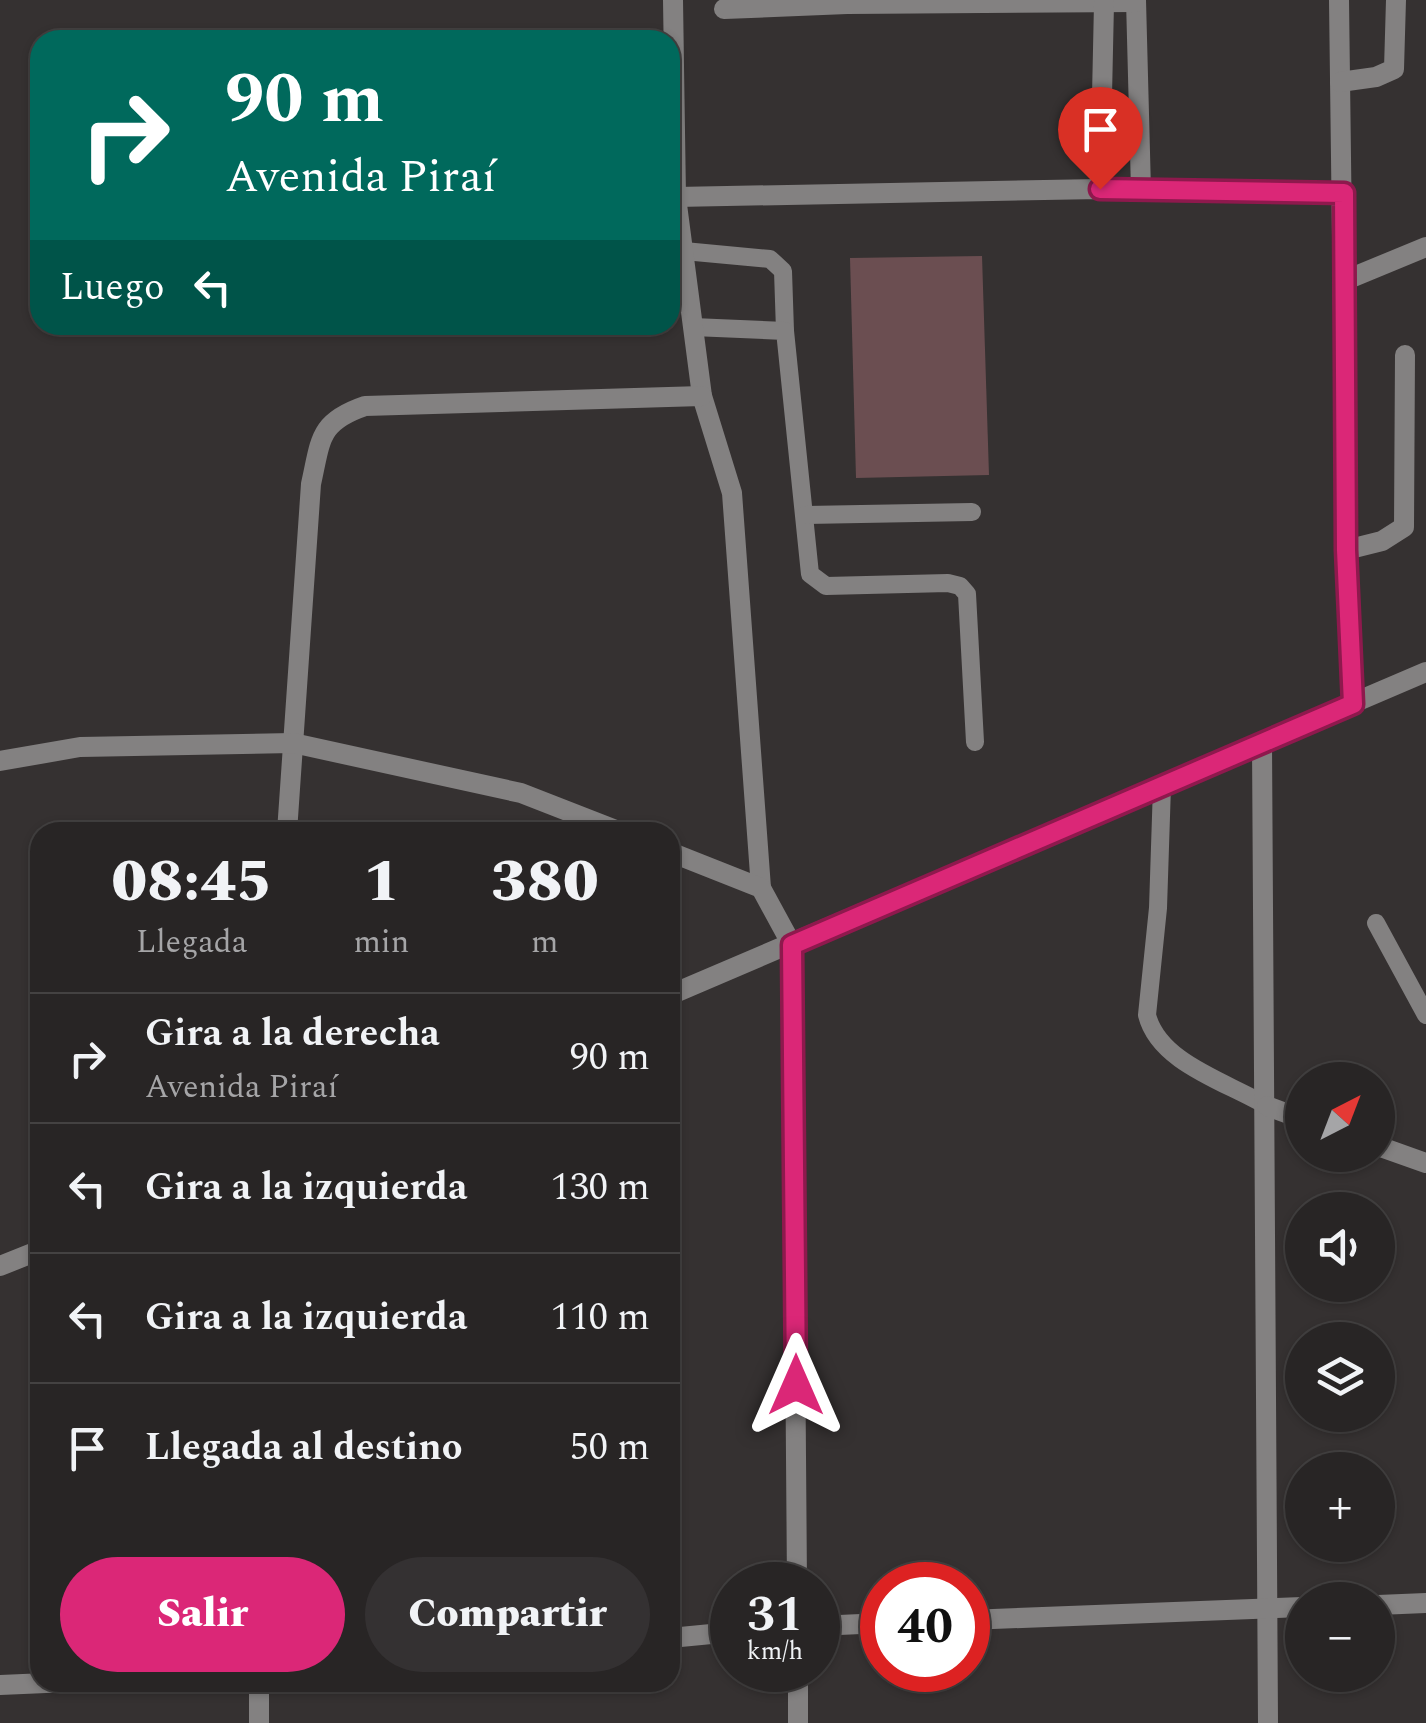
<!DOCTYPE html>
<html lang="es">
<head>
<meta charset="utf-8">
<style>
	body { margin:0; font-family:Spectral,serif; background:#343132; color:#f1f3f6; height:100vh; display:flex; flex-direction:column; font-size:38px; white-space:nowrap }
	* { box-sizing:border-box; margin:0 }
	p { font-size:32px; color:#a5a5a7 }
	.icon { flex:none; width:55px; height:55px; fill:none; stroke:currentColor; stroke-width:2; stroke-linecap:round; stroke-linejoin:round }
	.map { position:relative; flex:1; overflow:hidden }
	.sheet { position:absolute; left:30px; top:822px; width:650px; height:870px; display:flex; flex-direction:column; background:#282525; border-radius:30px; box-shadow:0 2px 8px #0004,0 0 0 2px #444242 }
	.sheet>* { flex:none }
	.banner { position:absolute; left:30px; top:30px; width:650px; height:305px; border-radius:30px; box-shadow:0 2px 8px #0004,0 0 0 2px #444242; background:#00695c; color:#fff; overflow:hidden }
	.needle { width:65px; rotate:42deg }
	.controls { position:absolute; left:1285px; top:1062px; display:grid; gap:20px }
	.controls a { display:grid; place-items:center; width:110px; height:110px; border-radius:50%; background:#282525; box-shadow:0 2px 8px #0004,0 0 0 2px #444242; font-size:50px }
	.speed { position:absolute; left:710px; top:1562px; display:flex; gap:20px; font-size:50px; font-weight:700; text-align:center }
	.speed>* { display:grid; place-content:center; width:130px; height:130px; border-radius:50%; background:#282525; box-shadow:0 2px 8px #0004,0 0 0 2px #444242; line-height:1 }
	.speed small { font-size:25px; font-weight:400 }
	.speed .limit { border:15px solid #d22; background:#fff; color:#111 }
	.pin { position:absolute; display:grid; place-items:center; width:85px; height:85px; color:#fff; margin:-102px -42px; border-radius:50% 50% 50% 0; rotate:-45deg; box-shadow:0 0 10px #0007 }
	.pin .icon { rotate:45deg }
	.me { position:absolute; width:110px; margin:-55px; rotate:0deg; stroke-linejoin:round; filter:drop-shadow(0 0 8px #0008) }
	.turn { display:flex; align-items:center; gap:35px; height:210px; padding:0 30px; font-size:45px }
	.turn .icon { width:130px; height:130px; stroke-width:2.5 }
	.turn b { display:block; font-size:70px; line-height:85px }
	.then { display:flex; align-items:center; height:95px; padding:0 30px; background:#0003; gap:20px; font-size:38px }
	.eta { display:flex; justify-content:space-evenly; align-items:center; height:170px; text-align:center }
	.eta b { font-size:60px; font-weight:800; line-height:70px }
	.primary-button { display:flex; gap:20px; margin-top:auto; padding:20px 30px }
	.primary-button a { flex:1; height:115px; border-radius:60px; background:#db2777; color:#fff; font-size:40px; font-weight:800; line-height:115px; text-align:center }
	.primary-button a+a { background:#343132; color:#f1f3f6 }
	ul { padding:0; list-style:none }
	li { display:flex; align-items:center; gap:30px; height:130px; padding:0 30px; border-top:2px solid #444242 }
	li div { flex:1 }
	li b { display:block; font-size:38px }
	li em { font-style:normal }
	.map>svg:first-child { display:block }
	.green { fill:#6b4e51 }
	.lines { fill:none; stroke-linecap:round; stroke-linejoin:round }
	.service { stroke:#838181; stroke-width:18 }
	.minor { stroke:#838181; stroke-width:20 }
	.tertiary { stroke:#838181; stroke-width:20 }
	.route-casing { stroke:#8e194d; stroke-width:25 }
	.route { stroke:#db2777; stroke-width:18 }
</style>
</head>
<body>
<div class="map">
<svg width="1426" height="1723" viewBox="0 0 1426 1723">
	<rect width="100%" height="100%" fill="#353131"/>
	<!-- green -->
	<path class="green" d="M 982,256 L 989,475 L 856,478 L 850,258 Z"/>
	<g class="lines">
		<!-- service -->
		<g class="service">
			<path d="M 684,251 L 770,259 L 783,271 L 785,331"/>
			<path d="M 693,327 L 785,331 L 810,574 L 826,586 L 948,583 L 960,586 L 967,594 L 975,742"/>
			<path d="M 806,515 L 972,512"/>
			<path d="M 1162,786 L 1158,908 L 1147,1015 C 1159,1063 1227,1082 1267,1106"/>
			<path d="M 1376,923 L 1426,1015"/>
		</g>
		<!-- minor -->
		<g class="minor">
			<path d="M 673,0 L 676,197 L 702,396 L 732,493 L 761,888"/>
			<path d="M 1136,0 L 1141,190"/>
			<path d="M 1339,0 L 1346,550 L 1353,704"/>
			<path d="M 724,9 L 847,4 L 1136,2"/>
			<path d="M 1340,82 L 1376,77 L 1394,69 L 1396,0"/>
			<path d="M 1100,189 L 1104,3"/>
			<path d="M 676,197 L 1100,189 L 1343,193"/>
			<path d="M 1346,280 L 1426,247"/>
			<path d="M 1346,550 L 1382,541 L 1404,527 L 1405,355"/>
			<path d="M 1262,744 L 1268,1723"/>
			<path d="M 287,832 L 311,484 C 321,440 318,422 365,406 L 702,396"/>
			<path d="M 1267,1106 L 1302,1119"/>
			<path d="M 1378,1146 L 1426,1163"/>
			<path d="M 1378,1605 L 1426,1603"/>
			<path d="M 968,1620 L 1302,1607"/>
			<path d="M 818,1626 L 882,1623"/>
			<path d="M 670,1638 L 732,1632"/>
			<path d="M 0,1685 L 69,1682"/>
			<path d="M 259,1723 L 259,1682"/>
		</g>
		<!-- tertiary -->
		<g class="tertiary">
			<path d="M 0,761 L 80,747 L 293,743 L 521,793 L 621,832"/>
			<path d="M 670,852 L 761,888 L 792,945 L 797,1585"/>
			<path d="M 670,995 L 1426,672"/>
			<path d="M 0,1266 L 40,1250"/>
			<path d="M 798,1670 L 798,1723"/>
		</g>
	</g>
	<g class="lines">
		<defs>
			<path id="route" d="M 796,1385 L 792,945 L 1353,704 L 1346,550 L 1344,193 L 1100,189"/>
		</defs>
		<!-- route casing -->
		<use href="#route" class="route-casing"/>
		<!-- route -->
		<use href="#route" class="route"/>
	</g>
</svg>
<div class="controls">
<a><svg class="needle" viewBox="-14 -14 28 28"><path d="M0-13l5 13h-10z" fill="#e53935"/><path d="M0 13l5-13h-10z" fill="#a5a5a7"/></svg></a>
<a><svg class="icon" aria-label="sound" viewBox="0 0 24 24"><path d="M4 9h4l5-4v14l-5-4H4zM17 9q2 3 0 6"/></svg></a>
<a><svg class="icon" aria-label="layers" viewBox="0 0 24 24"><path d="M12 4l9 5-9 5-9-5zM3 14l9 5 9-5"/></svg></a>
<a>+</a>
<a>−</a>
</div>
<div class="speed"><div>31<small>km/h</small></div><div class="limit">40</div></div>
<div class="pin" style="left:1100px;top:189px;background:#d93025"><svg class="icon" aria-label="arrive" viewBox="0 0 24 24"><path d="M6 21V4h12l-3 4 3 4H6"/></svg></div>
<svg class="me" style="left:796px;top:1385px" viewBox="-20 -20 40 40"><path d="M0-17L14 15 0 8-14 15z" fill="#db2777" stroke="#fff" stroke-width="4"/></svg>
<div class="banner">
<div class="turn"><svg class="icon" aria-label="right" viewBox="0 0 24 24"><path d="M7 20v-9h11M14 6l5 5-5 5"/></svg><div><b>90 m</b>Avenida Piraí</div></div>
<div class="then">Luego<svg class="icon" aria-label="left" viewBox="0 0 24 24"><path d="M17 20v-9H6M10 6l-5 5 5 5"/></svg></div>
</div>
<section class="sheet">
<div class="eta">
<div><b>08:45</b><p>Llegada</p></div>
<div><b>1</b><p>min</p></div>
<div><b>380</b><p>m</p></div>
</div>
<ul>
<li><svg class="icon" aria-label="right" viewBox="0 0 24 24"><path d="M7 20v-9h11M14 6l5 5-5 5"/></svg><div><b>Gira a la derecha</b><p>Avenida Piraí</p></div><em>90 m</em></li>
<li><svg class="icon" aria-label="left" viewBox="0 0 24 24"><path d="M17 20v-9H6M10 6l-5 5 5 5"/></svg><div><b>Gira a la izquierda</b></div><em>130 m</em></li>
<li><svg class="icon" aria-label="left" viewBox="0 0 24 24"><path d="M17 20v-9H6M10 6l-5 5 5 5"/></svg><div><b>Gira a la izquierda</b></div><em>110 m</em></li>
<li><svg class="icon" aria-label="arrive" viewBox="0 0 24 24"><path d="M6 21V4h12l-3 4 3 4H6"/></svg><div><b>Llegada al destino</b></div><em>50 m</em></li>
</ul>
<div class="primary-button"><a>Salir</a><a>Compartir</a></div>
</section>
</div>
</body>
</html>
